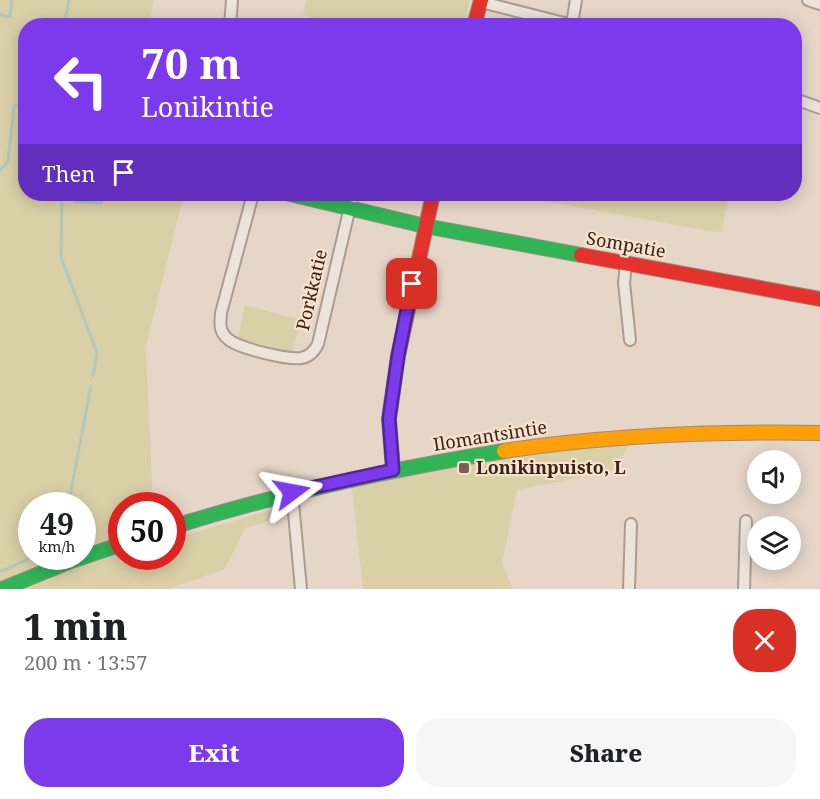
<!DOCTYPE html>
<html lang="en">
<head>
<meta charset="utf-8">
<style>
	body { margin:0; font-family:"Noto Serif",serif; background:#f6f6f6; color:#202124; height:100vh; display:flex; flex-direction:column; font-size:22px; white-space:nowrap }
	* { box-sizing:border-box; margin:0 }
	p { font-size:20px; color:#757577 }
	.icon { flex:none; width:33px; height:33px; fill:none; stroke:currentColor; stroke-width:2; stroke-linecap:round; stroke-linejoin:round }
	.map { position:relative; height:589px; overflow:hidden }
	.drawer { display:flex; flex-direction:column; background:#fff; flex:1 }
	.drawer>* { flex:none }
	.top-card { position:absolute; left:18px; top:18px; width:784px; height:183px; border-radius:24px; box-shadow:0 3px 15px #0003; background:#7c3aed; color:#fff; overflow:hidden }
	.fabs { position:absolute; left:747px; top:450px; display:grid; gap:12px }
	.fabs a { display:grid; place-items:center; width:54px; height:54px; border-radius:50%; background:#fff; box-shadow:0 3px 15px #0003; font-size:30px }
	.speed { position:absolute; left:18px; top:492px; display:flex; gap:12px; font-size:30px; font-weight:700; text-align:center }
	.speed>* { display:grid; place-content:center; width:78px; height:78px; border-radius:50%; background:#fff; box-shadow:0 3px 15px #0003; line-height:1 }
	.speed small { font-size:15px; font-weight:400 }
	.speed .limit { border:9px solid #d22; background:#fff; color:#111 }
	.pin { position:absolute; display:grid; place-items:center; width:51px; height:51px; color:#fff; margin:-26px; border-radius:12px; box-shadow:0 3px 9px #0006 }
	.me { position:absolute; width:66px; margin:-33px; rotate:77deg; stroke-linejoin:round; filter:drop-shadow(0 0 4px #0008) }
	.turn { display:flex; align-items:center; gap:21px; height:126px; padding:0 24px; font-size:27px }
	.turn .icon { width:78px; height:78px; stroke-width:2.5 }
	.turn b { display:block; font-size:42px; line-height:51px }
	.then { display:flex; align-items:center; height:57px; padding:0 24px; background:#0003; gap:12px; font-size:22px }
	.round { display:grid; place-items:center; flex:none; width:63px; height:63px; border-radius:24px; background:#f6f6f6 }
	.head { display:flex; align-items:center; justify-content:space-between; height:102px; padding:0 24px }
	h1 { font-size:36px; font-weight:800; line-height:45px }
	.button { display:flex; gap:12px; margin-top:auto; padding:12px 24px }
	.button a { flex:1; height:69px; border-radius:24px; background:#7c3aed; color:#fff; font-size:24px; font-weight:800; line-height:69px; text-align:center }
	.button a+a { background:#f6f6f6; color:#202124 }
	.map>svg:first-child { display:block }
	.green { fill:#dad0a8; fill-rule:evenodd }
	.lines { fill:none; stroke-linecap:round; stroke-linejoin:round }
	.stream { stroke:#b4c8b8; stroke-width:3 }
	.street-casing { stroke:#aa9c92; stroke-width:14 }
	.fast-casing { stroke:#998b82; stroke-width:16 }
	.slow-casing { stroke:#998b82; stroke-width:16 }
	.jam-casing { stroke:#998b82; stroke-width:16 }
	.street { stroke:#ece3da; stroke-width:10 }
	.fast { stroke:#30b455; stroke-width:14 }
	.slow { stroke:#ff9f0a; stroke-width:14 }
	.jam { stroke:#e5322d; stroke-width:14 }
	.route-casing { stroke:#51269a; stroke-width:15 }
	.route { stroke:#7c3aed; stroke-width:10 }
	.poi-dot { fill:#756157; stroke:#f9e2cb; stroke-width:2 }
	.labels { text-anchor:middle; stroke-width:4.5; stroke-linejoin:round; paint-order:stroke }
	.street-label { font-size:18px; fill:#38221a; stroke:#f9e2cb }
	.poi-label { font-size:18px; font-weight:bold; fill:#38221a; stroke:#f9e2cb; text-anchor:start }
</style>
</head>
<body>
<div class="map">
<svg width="820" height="589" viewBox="0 0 820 589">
	<rect width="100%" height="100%" fill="#e5d6c8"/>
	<!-- green -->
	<g class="green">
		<path d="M 0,0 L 154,0 L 149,25 L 26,26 L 26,194 L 184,194 L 146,346 L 153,505 L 122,506 L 122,556 L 172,556 L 173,539 L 274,509 L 283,517 L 245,528 L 225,569 L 168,589 L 0,589 ZM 32,506 L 82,506 L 82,556 L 32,556 Z"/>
		<path d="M 306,0 L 470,0 L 464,25 L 342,25 L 303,15 Z"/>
		<path d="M 505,194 L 730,194 L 721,233 Z"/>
		<path d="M 245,305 L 301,320 L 292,352 L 238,338 Z"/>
		<path d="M 634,434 L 616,470 L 517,490 L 502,563 L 513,589 L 363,589 L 351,481 Z"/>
	</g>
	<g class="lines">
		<!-- stream -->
		<g class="stream">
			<path d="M 0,15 L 10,17 L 12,0"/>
			<path d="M 64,26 L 69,0"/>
			<path d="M 0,171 L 8,161 L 14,106 L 26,106"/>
			<path d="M 62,194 L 61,257 L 97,353 L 93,376"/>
			<path d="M 75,202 L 101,203 L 102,194"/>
			<path d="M 68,506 L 91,386"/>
			<path d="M 0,572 L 35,556"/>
		</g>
		<defs>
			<g id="street">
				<path d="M 808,0 L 820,4"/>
				<path d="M 481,2 L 576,26"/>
				<path d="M 572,24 L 576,0"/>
				<path d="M 230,26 L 232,0"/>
				<path d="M 795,99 L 820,108"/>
				<path d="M 253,194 L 221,313 C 220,323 219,332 228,339 C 238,348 287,360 301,358 C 309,357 314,352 318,344 L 353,194"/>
				<path d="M 626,263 L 624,283 L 630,340"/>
				<path d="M 292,492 L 301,589"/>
				<path d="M 629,589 L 631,524"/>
				<path d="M 744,589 L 746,521"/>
			</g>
			<g id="fast">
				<path d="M 290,194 L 425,226 L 581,255"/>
				<path d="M 172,527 C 281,493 392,469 504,451"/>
				<path d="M 2,589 L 71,561 L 122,544"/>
			</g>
			<path id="slow" d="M 504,451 C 610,435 714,431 820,433"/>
			<g id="jam">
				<path d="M 474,26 L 481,0"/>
				<path d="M 581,255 L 820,299"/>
				<path d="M 393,470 L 389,419 L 398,356 L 433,194"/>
			</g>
		</defs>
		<!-- street casing -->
		<use href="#street" class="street-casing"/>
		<!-- fast casing -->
		<use href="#fast" class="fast-casing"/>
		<!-- slow casing -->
		<use href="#slow" class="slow-casing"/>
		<!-- jam casing -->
		<use href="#jam" class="jam-casing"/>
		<!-- street -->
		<use href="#street" class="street"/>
		<!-- fast -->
		<use href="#fast" class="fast"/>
		<!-- slow -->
		<use href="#slow" class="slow"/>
		<!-- jam -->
		<use href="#jam" class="jam"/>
	</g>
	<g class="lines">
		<defs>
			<path id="route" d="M 292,492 L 393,470 L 389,419 L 398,356 L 412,284"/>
		</defs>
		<!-- route casing -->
		<use href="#route" class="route-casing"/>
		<!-- route -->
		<use href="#route" class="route"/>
	</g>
	<!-- markers -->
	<rect class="poi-dot" x="458" y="462" width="12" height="12" rx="3"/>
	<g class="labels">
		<!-- street labels -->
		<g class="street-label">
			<text transform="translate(626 245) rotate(10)" y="6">Sompatie</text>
			<text transform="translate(312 290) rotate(-77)" y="6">Porkkatie</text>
			<text transform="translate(490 436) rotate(-9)" y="6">Ilomantsintie</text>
		</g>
		<!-- poi labels -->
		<g class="poi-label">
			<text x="476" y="474">Lonikinpuisto, L</text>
		</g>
	</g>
</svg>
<div class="fabs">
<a><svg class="icon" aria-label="sound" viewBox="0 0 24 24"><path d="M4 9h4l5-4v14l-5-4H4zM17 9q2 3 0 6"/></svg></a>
<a><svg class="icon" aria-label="layers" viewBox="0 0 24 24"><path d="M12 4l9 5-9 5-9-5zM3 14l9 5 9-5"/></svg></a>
</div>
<div class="speed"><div>49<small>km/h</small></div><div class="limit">50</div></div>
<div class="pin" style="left:412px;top:284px;background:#d93025"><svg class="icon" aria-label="arrive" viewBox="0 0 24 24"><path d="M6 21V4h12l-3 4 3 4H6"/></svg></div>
<svg class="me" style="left:292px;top:492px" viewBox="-20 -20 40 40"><path d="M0-17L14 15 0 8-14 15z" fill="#7c3aed" stroke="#fff" stroke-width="4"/></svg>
<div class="top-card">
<div class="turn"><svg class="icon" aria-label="left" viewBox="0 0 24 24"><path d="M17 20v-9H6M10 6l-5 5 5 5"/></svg><div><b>70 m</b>Lonikintie</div></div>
<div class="then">Then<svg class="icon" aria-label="arrive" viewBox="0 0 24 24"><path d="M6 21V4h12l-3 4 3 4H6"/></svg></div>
</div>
</div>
<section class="drawer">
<div class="head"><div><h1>1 min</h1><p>200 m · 13:57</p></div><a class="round" style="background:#d93025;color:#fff"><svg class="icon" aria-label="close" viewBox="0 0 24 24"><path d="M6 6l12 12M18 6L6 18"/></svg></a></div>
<div class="button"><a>Exit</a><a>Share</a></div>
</section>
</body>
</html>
